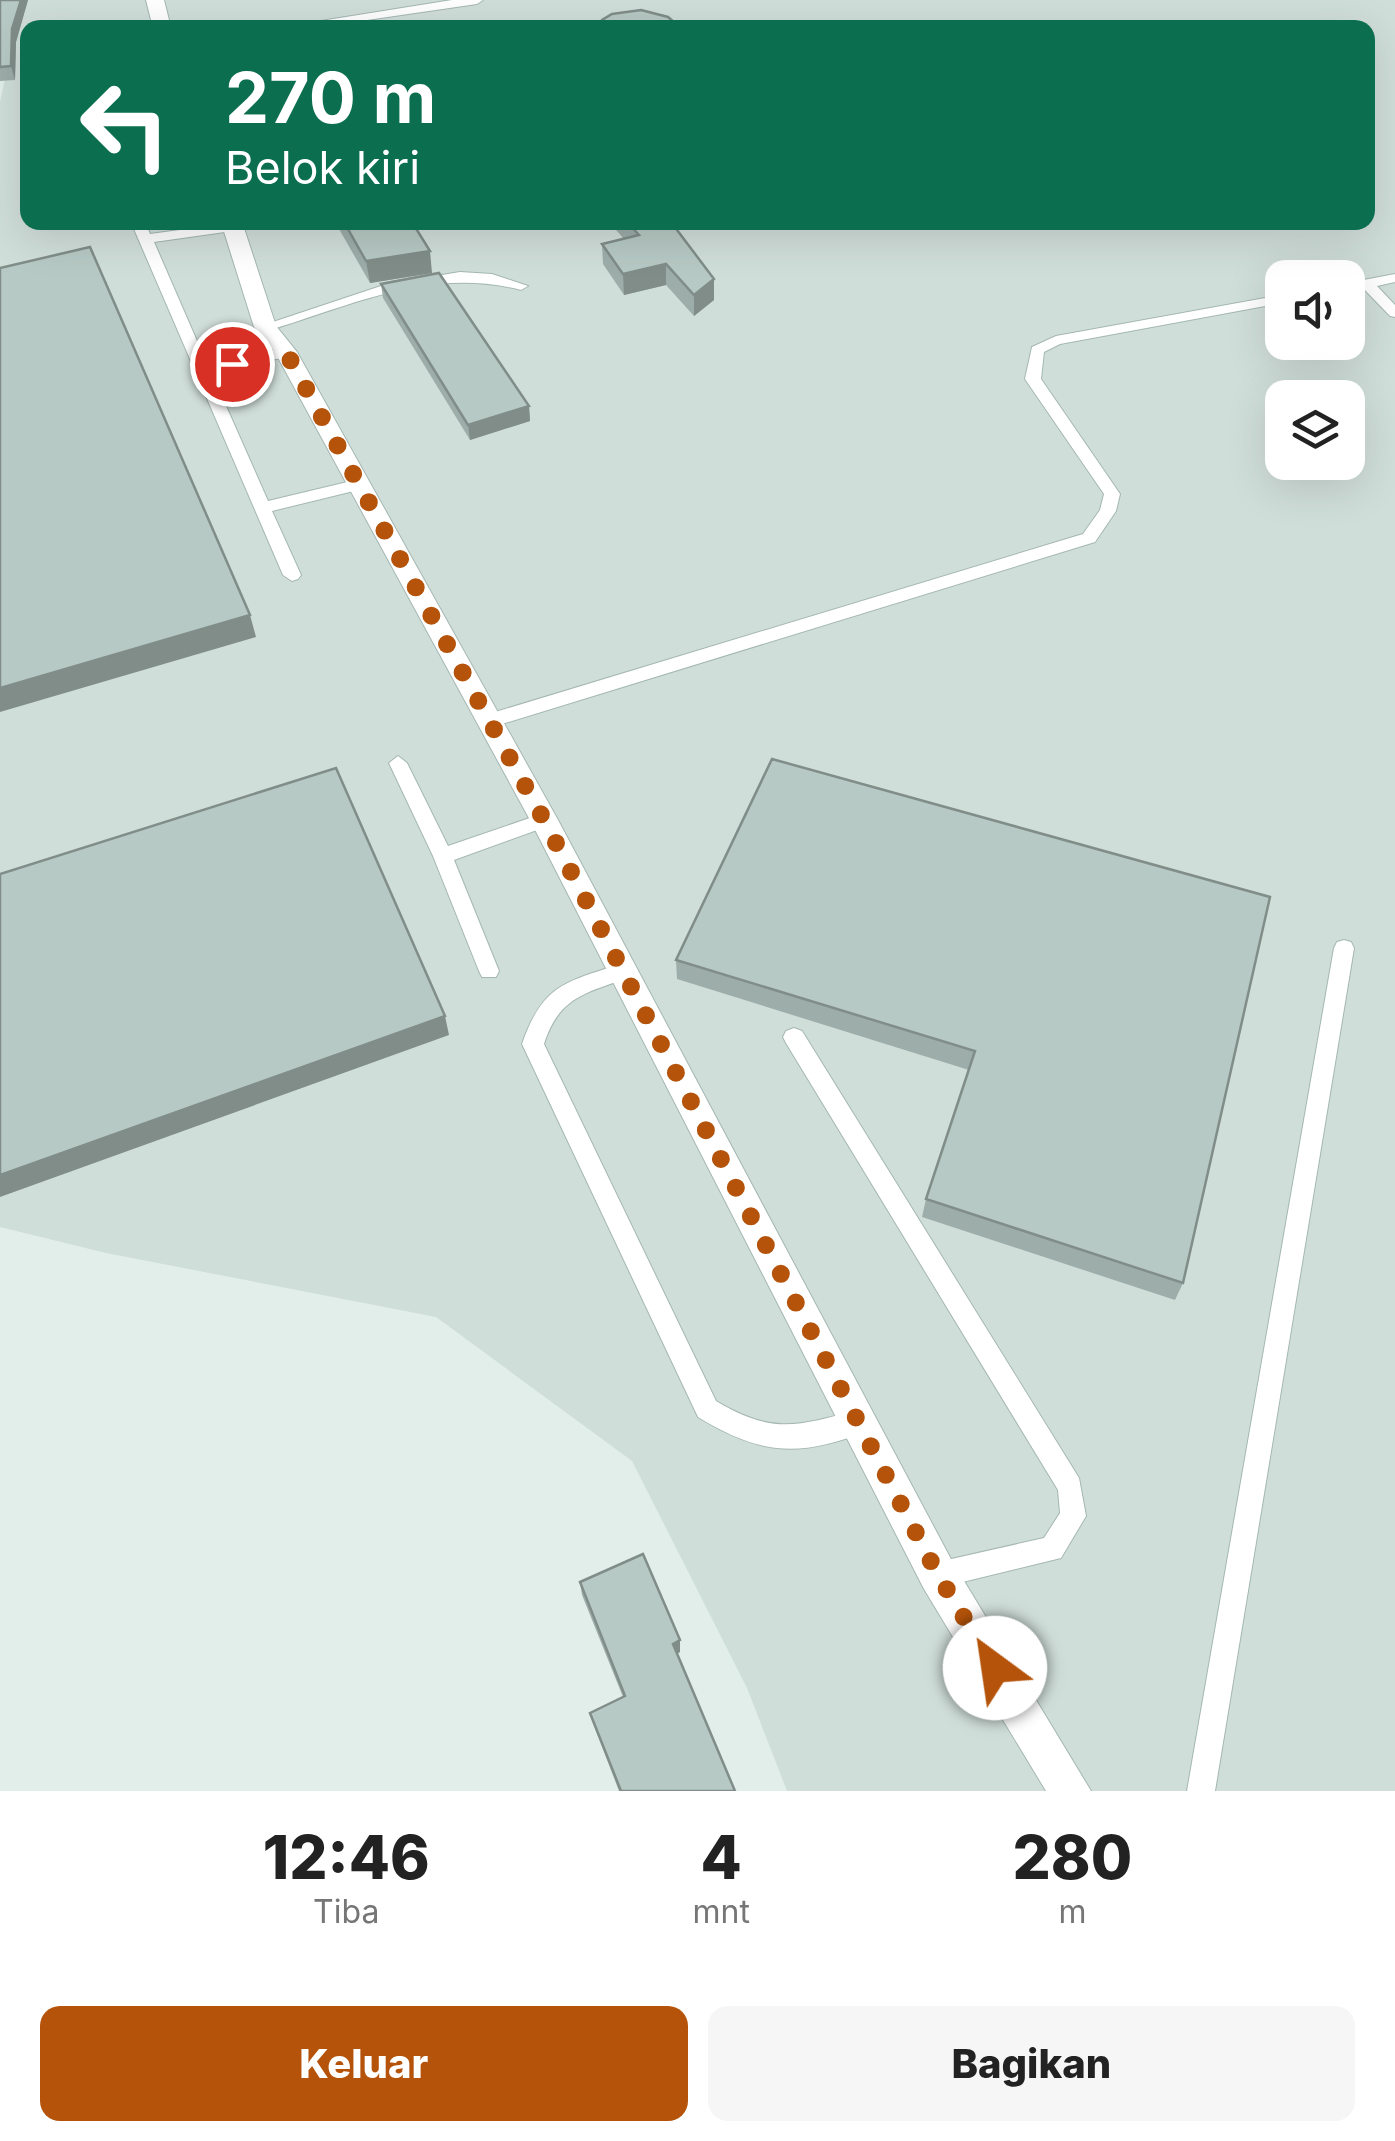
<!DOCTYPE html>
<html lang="id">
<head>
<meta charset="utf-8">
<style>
	body { margin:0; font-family:Inter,sans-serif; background:#f6f6f6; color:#222; height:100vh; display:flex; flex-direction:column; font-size:38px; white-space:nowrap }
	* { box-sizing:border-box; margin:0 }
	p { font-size:32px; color:#767676 }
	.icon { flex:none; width:55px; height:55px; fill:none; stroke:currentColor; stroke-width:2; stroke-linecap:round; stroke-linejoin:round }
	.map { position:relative; height:1791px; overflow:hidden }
	.details { display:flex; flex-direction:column; background:#fff; flex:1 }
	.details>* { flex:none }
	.guide { position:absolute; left:20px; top:20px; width:1355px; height:210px; border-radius:20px; box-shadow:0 10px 40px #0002; background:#0b6e4f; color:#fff; overflow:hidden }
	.tools { position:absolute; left:1265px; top:260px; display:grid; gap:20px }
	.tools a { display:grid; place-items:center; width:100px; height:100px; border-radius:20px; background:#fff; box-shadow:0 10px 40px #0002; font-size:50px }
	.pin { position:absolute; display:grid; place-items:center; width:85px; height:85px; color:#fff; margin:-42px; border:5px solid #fff; border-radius:50%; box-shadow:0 2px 10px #0007 }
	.me { position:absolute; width:110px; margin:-55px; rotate:329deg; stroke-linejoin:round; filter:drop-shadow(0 0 8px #0008) }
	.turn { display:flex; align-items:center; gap:35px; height:210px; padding:0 40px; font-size:45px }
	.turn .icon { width:130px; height:130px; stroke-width:2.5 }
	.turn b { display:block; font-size:70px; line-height:85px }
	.eta { display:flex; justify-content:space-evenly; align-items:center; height:170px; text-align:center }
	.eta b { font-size:60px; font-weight:800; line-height:70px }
	.action { display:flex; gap:20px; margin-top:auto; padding:20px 40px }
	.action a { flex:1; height:115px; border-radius:20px; background:#b45309; color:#fff; font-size:40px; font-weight:800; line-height:115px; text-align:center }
	.action a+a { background:#f6f6f6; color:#222 }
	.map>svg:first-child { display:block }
	.built { fill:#d0ded9; fill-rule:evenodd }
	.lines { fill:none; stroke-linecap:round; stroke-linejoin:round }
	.lane-casing { stroke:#a4b7b3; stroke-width:2 }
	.street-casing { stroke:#a4b7b3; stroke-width:2 }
	.lane { fill:#fff; fill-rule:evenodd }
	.street { fill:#fff; fill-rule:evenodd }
	.wall { fill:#9dada9 }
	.shaded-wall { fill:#808d89 }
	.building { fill:#b7c9c4; stroke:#808d89; stroke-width:2.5 }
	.route { stroke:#b45309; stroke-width:18; stroke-dasharray:0 32.4 }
</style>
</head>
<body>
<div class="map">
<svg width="1395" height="1791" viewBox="0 0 1395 1791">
	<rect width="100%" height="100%" fill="#e2eeea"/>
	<!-- built -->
	<path class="built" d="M 22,0 L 1395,0 L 1395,1791 L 787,1791 L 747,1688 L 632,1461 L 436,1317 L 106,1253 L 0,1227 L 0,102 ZM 28,28 L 1368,28 L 1368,222 L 28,222 ZM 1282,278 L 1348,278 L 1348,342 L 1282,342 ZM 1282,398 L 1348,398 L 1348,462 L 1282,462 Z"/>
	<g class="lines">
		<defs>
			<g id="lane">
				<path d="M 452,0 L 483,0 L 477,4 L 312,28 L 277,28 Z"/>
				<path d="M 131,222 L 145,222 L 150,234 L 232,223 L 239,227 L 232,231 L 154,242 L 207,364 L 286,347 L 294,352 L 286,357 L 211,372 L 268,501 L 360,479 L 368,484 L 366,488 L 272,511 L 301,575 L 298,579 L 292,581 L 283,575 Z"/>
				<path d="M 460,272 L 492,274 L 528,286 L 521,290 C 431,267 355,304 270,330 L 260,330 L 258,327 L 387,284 Z"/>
				<path d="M 1395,274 L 1395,282 L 1377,286 L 1395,305 L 1395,317 L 1390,316 L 1363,288 L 1348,291 L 1348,283 Z"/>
				<path d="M 1282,295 L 1282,303 L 1060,344 L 1044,352 L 1041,379 L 1120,494 L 1116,511 L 1095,542 L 489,728 L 480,721 L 482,716 L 1083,534 L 1100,510 L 1104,494 L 1025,379 L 1032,347 L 1056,336 Z"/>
				<path d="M 398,756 L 407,763 L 448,846 L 544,813 L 554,820 L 551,825 L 454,860 L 499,971 L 496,977 L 482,977 L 479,971 L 433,856 L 389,763 Z"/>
				<path d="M 1344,940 L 1351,942 L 1354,948 L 1215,1791 L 1187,1791 L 1334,948 L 1337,942 Z"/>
				<path d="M 623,963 L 630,965 L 633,971 L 630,977 C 587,993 559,996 544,1044 L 716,1401 C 773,1435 797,1426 858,1410 L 867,1413 L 870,1422 L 867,1431 C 799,1458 760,1455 698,1417 L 522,1044 C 543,983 567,982 623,963 Z"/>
				<path d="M 794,1028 L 802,1031 L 1079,1478 L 1086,1516 L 1061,1558 L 938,1588 L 929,1584 L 925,1575 L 929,1566 L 938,1562 L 1044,1538 L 1060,1513 L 1058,1490 L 786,1043 L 783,1037 L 786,1031 Z"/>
			</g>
			<g id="street">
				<path d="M 146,0 L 164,0 L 171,28 L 153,28 Z"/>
				<path d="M 221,222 L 242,222 L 276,326 L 297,352 L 558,820 L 952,1561 L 1091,1791 L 1046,1791 L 924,1589 L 530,820 L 276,354 L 254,327 Z"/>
			</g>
		</defs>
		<!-- lane casing -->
		<use href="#lane" class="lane-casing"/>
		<!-- street casing -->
		<use href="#street" class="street-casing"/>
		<!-- lane -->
		<use href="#lane" class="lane"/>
		<!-- street -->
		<use href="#street" class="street"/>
	</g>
	<!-- wall -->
	<g class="wall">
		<path d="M 0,0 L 28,0 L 16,42 L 15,80 L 0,81 Z"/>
		<path d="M 335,222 L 412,222 L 432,273 L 370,283 Z"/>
		<path d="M 609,222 L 671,222 L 714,300 L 694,316 L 666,285 L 624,295 L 603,264 L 602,244 L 624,239 Z"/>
		<path d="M 381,284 L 529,406 L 530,421 L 470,440 L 383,298 Z"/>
		<path d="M 772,759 L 1183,1283 L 1175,1300 L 922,1217 L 926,1199 L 969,1070 L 677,979 L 676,960 Z"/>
		<path d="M 580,1582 L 680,1640 L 680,1652 L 677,1654 L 735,1791 L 619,1791 L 593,1723 L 590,1713 L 623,1697 L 582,1595 Z"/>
	</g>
	<!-- shaded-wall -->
	<g class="shaded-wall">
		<path d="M 21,0 L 28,0 L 16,42 L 15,80 L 11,66 L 12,29 Z"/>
		<path d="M 430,251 L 432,273 L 370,283 L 366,261 Z"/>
		<path d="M 666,264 L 666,285 L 624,295 L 623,274 Z"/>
		<path d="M 714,279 L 714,300 L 694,316 L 694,295 Z"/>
		<path d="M 529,406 L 530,421 L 470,440 L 468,425 Z"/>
		<path d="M 250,615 L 256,637 L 0,712 L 0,688 Z"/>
		<path d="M 445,1016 L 449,1035 L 0,1197 L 0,1175 Z"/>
		<path d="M 680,1640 L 680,1652 L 673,1655 L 673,1644 Z"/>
	</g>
	<!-- building -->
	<g class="building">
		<path d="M 0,0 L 21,0 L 12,29 L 11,66 L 0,67 Z"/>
		<path d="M 641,10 L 668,17 L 675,23 L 676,28 L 597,28 L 602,20 L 612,14 Z"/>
		<path d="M 344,222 L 412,222 L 430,251 L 366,261 Z"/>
		<path d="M 627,222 L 671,222 L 714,279 L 694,295 L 666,264 L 623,274 L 602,244 L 639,235 Z"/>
		<path d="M 90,247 L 250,615 L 0,688 L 0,268 Z"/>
		<path d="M 439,273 L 529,406 L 468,425 L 381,284 Z"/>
		<path d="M 772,759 L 1270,897 L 1183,1283 L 926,1199 L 975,1051 L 676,960 Z"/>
		<path d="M 336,768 L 445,1016 L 0,1175 L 0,874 Z"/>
		<path d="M 643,1554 L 680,1640 L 673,1644 L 735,1791 L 621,1791 L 590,1713 L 625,1696 L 580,1582 Z"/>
	</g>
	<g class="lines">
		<!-- route -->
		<path class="route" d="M 232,364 L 286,352 L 544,820 L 938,1575 L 995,1668"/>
	</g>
</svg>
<div class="tools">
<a><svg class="icon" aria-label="sound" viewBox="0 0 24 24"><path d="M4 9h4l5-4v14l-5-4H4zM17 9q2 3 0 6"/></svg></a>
<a><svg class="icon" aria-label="layers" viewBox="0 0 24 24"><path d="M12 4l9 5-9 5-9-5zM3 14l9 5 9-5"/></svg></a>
</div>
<div class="pin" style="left:232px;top:364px;background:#d93025"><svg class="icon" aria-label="arrive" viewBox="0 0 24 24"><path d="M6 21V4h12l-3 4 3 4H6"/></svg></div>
<svg class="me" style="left:995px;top:1668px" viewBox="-20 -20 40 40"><circle r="19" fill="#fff"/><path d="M0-13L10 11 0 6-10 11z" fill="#b45309"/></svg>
<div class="guide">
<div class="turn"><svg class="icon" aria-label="left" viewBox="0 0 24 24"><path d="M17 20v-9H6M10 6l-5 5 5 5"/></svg><div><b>270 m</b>Belok kiri</div></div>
</div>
</div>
<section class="details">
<div class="eta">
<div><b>12:46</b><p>Tiba</p></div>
<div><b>4</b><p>mnt</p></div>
<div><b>280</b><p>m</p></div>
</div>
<div class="action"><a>Keluar</a><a>Bagikan</a></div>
</section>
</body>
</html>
